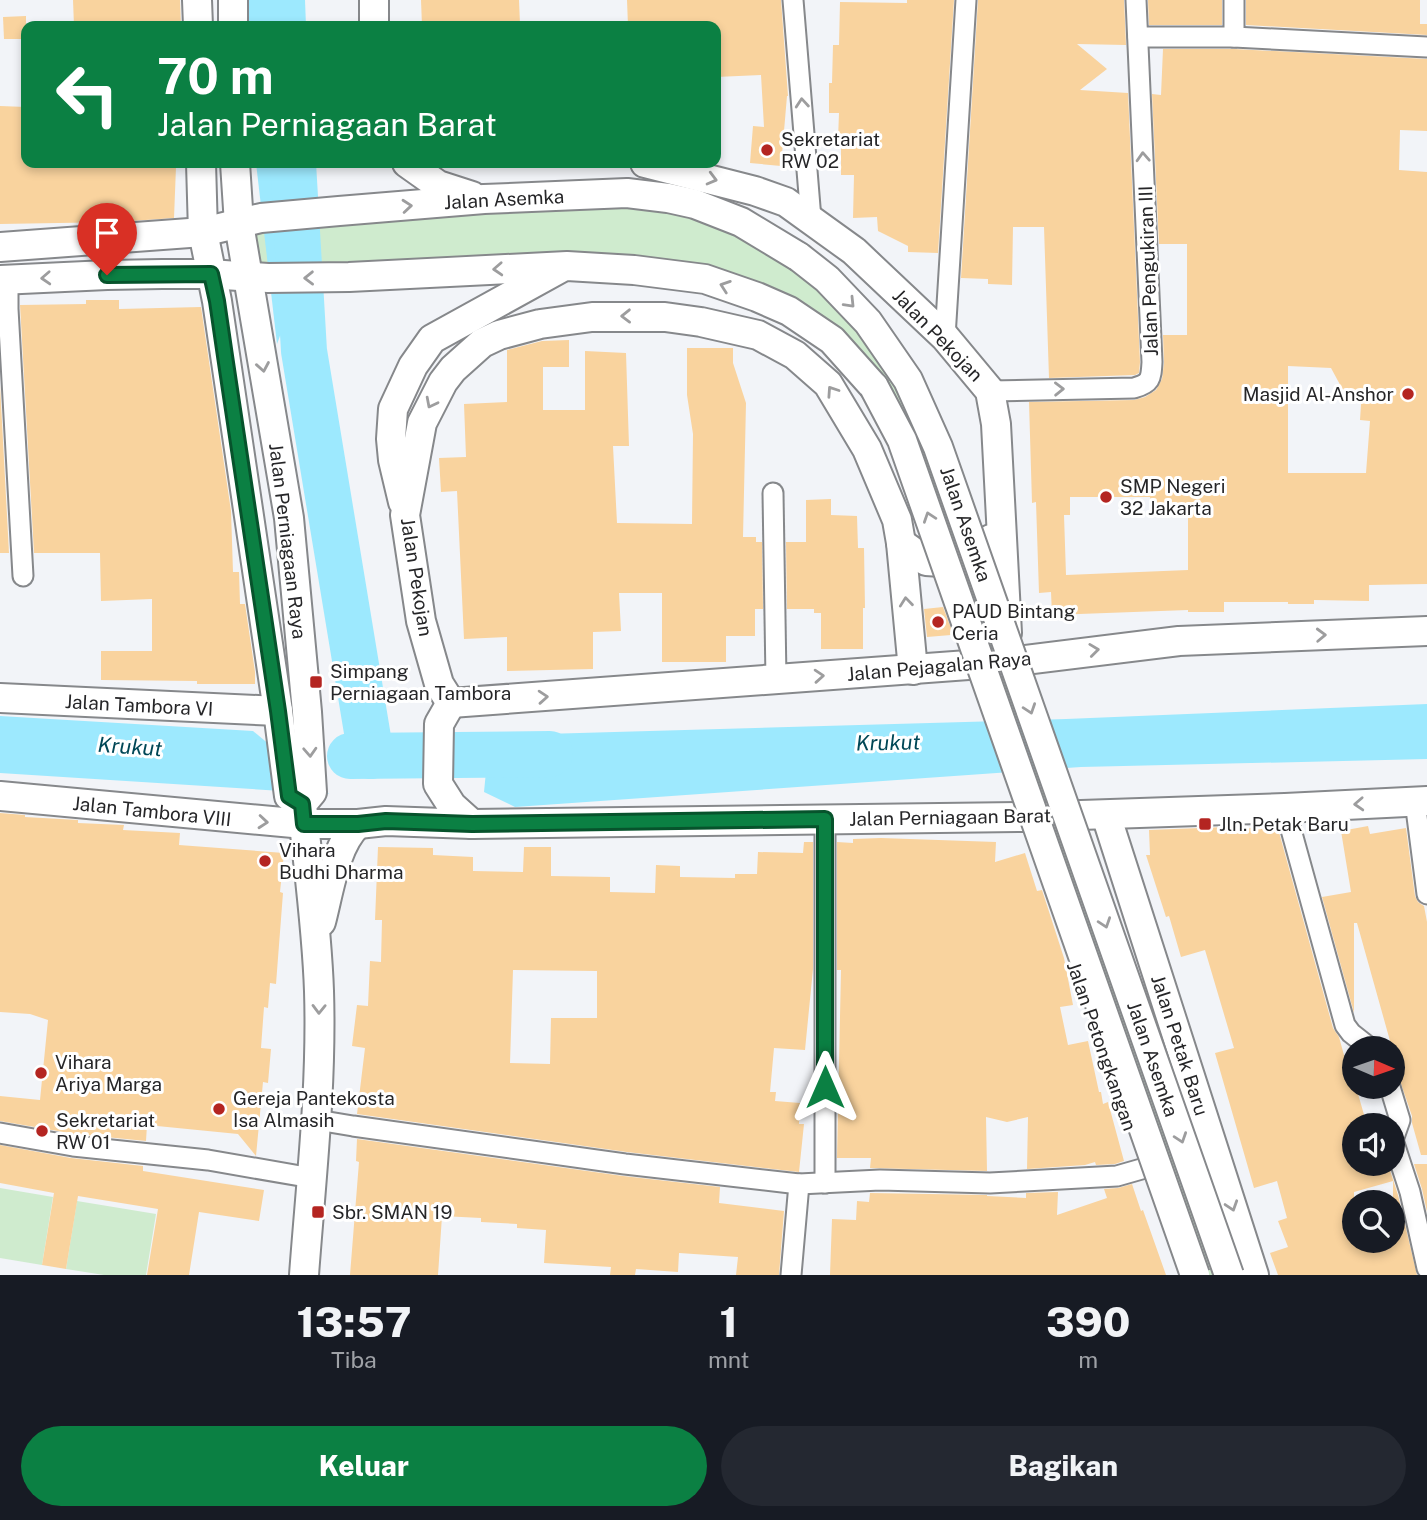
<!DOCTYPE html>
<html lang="id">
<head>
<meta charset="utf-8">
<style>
	body { margin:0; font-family:"Public Sans",sans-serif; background:#242831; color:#f1f3f6; height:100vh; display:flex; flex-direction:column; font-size:26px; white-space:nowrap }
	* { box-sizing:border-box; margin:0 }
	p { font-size:23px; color:#9ea1a6 }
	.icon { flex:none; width:38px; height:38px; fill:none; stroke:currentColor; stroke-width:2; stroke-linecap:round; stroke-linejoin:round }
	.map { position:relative; height:1275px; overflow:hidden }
	.drawer { display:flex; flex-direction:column; background:#171b24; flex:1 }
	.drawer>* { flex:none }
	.guide { position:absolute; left:21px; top:21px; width:700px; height:147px; border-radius:14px; box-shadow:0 4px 10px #0003; background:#0b8043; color:#fff; overflow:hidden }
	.needle { width:46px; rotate:92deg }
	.tools { position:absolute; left:1342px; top:1036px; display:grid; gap:14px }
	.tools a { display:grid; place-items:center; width:63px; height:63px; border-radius:50%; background:#171b24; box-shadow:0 4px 10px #0003; font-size:35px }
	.pin { position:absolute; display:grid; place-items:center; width:60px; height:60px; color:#fff; margin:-72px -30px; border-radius:50% 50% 50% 0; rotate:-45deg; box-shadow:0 0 7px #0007 }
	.pin .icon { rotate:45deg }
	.me { position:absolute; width:77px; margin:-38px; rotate:0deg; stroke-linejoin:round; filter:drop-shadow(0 0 5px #0008) }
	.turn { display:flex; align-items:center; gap:24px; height:147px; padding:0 21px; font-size:32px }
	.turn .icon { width:91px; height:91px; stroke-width:2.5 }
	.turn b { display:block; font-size:49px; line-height:60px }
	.eta { display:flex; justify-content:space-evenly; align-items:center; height:119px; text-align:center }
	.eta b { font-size:42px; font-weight:800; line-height:49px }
	.action { display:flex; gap:14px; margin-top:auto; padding:14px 21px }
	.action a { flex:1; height:80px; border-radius:42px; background:#0b8043; color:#fff; font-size:28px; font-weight:800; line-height:80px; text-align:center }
	.action a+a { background:#242831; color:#f1f3f6 }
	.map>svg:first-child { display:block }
	.green { fill:#cfebce }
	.water { fill:#9de9fe }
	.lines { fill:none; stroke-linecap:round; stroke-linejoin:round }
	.river { stroke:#9de9fe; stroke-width:46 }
	.building { fill:#f9d39e; fill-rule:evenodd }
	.street-casing { stroke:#86888b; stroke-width:23 }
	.secondary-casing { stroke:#86888b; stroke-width:32 }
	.street { stroke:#fff; stroke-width:19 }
	.secondary { stroke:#fff; stroke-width:28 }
	.secondary-bridge-casing { stroke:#86888b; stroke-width:32; stroke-linecap:butt }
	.secondary-bridge { stroke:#fff; stroke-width:28 }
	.oneway { stroke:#9d9d9e }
	.route-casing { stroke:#07532c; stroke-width:18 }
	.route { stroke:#0b8043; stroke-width:12 }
	.poi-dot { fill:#b42521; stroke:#fff; stroke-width:2.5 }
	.labels { text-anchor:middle; stroke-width:6; stroke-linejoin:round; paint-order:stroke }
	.poi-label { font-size:19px; fill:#262628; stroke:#fff; text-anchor:start }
	.street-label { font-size:19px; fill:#262628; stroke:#fff }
	.water-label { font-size:21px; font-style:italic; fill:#004756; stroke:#fff }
</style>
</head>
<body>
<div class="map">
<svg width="1427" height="1275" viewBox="0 0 1427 1275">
	<rect width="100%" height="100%" fill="#f2f4f8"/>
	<!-- green -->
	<g class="green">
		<path d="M 627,193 L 799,257 L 908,380 L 1229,1275 L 1195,1275 L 902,440 L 832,340 L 705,279 L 248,277 L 239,224 Z"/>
		<path d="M 0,1188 L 53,1197 L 42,1265 L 0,1258 Z"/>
		<path d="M 77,1201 L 156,1214 L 146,1275 L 104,1275 L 66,1269 Z"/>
	</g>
	<!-- water -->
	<g class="water">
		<path d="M 246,0 L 305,0 L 306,26 L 246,26 Z"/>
		<path d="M 256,163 L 311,163 L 314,244 L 277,344 Z"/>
		<path d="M 1427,704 L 1427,759 L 1081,767 L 515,807 L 484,792 L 489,741 L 509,735 L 1066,719 Z"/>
		<path d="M 0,716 L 253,731 L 329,794 L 0,773 Z"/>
	</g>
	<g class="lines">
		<!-- river -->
		<g class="river">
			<path d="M 293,163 L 304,351 L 371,756"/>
			<path d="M 350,756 L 550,754"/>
		</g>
	</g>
	<!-- building -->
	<g class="building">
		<path d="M 73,0 L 180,0 L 181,26 L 74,26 Z"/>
		<path d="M 421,0 L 519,0 L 520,24 L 422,26 Z"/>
		<path d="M 627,0 L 781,0 L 788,96 L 787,96 L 781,166 L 750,163 L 753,126 L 764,127 L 761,75 L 716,77 L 716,26 L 628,26 Z"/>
		<path d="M 907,0 L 954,0 L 938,253 L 908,252 L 908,246 L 878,231 L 877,217 L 853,218 L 854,175 L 841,175 L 841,139 L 838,139 L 839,113 L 829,113 L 829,83 L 832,83 L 833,45 L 839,45 L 840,2 L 907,3 Z"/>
		<path d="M 978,0 L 1124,0 L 1126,45 L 1077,44 L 1107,69 L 1080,90 L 1128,93 L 1140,362 L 1139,373 L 1135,375 L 1049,378 L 1044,227 L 1013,227 L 1012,285 L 988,284 L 988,279 L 961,278 Z"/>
		<path d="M 1148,0 L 1222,0 L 1222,25 L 1149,25 Z"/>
		<path d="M 1246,0 L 1420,0 L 1420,24 L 1427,24 L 1427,35 L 1246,25 Z"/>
		<path d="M 26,16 L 26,39 L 4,39 L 3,17 Z"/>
		<path d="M 1163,49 L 1234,49 L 1427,59 L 1427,131 L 1400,130 L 1399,170 L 1427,172 L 1427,584 L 1369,585 L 1369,601 L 1314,600 L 1314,604 L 1288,604 L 1288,602 L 1224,602 L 1224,612 L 1188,612 L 1188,610 L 1052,615 L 1051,592 L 1039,593 L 1036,502 L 1032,503 L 1029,402 L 1134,400 L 1145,397 L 1156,390 L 1162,379 L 1164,363 L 1163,335 L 1187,335 L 1187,244 L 1159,244 L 1152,94 L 1161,95 ZM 1288,366 L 1331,368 L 1344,392 L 1362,390 L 1360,420 L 1370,421 L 1366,473 L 1288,473 ZM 1070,497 L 1150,497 L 1150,515 L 1188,515 L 1188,570 L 1066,575 L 1064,515 L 1070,515 Z"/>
		<path d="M 0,106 L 26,107 L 26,163 L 126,163 L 126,165 L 176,167 L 174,218 L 117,222 L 0,224 Z"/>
		<path d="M 86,300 L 119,300 L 119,309 L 201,307 L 231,511 L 233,572 L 239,572 L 240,604 L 245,604 L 255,672 L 255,684 L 197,684 L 197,681 L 101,680 L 101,651 L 152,651 L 152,599 L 101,601 L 100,553 L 34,553 L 20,305 L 86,304 Z"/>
		<path d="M 569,340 L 569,367 L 543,367 L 543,410 L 585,410 L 585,351 L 626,353 L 629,446 L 613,446 L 617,523 L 692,524 L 693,434 L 687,395 L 687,348 L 733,348 L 733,363 L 746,403 L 743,537 L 756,537 L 756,542 L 762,542 L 763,609 L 755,609 L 755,636 L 726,636 L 726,662 L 662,662 L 662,593 L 619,593 L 621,631 L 593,632 L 593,669 L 507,671 L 507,637 L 464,639 L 457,491 L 441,492 L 439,458 L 466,457 L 464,404 L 507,402 L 507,350 L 542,341 Z"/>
		<path d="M 0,385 L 9,553 L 0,553 Z"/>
		<path d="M 831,499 L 831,515 L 857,516 L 858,548 L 864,548 L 865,608 L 863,608 L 863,649 L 821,649 L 821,613 L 814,613 L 814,609 L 787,609 L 786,542 L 806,542 L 806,500 Z"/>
		<path d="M 943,607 L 951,628 L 951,635 L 927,637 L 924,609 Z"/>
		<path d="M 0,813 L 25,815 L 25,817 L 78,820 L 78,823 L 124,825 L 123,830 L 180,833 L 179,845 L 284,853 L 280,892 L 283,893 L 276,984 L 270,983 L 268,1008 L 264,1007 L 261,1048 L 271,1049 L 268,1083 L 263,1082 L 256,1156 L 238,1134 L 147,1125 L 146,1141 L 75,1134 L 0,1121 L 0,1096 L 40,1100 L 48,1020 L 30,1014 L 0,1012 Z"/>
		<path d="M 1277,825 L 1333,1028 L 1339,1037 L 1350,1077 L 1354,1076 L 1354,1087 L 1356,1087 L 1367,1125 L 1354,1125 L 1354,1164 L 1388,1164 L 1398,1195 L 1417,1275 L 1278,1275 L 1270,1253 L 1288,1247 L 1278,1221 L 1287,1218 L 1277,1181 L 1254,1188 L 1215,1053 L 1234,1048 L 1205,950 L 1181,957 L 1169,916 L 1166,917 L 1146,855 L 1150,855 L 1149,830 L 1226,827 L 1227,834 L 1258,826 ZM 1393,1181 L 1393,1241 L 1354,1241 L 1354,1192 Z"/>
		<path d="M 1368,826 L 1370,834 L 1406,828 L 1415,896 L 1418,902 L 1424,906 L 1427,922 L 1427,1155 L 1421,1155 L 1412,1123 L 1412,1116 L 1400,1081 L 1393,1054 L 1393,1048 L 1392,1048 L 1357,923 L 1354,923 L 1354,1013 L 1322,897 L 1351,892 L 1341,831 Z"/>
		<path d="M 881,838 L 996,842 L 995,862 L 1025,853 L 1037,891 L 1042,890 L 1064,958 L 1073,1005 L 1060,1007 L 1068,1045 L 1088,1041 L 1099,1092 L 1101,1092 L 1103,1104 L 1108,1102 L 1124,1161 L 1115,1164 L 1096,1165 L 1095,1162 L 1085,1165 L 1027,1169 L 1028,1117 L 1007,1122 L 986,1117 L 987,1171 L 870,1168 L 871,1158 L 837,1158 L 841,970 L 837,970 L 837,842 L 853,843 L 853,839 Z"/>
		<path d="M 804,842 L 813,842 L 813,969 L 805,1050 L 774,1048 L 770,1092 L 776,1092 L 775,1101 L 800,1103 L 799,1124 L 804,1124 L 799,1172 L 627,1152 L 357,1114 L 365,1048 L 352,1046 L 357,1005 L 368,1006 L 370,961 L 381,962 L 382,920 L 375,920 L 378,847 L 433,848 L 433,855 L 473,857 L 473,871 L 523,872 L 524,847 L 551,847 L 551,876 L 610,877 L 610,892 L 655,893 L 656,865 L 680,866 L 680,877 L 735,878 L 735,874 L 757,874 L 758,852 L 803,853 ZM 513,970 L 597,971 L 597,1018 L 551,1018 L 550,1064 L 510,1063 Z"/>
		<path d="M 357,1139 L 623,1176 L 720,1187 L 719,1203 L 784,1211 L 779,1275 L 736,1275 L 738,1257 L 679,1253 L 678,1272 L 636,1269 L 635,1275 L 610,1275 L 611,1267 L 544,1263 L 546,1230 L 517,1228 L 517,1224 L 481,1222 L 481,1218 L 442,1216 L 438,1275 L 350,1275 L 359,1162 L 356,1161 Z"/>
		<path d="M 0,1145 L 71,1158 L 143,1166 L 143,1171 L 264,1190 L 259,1221 L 199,1212 L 189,1275 L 147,1275 L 158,1209 L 78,1196 L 66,1269 L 42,1265 L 54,1193 L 0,1183 Z"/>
		<path d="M 1414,1164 L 1427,1164 L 1427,1212 L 1422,1189 Z"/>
		<path d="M 1132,1184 L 1141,1211 L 1143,1210 L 1166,1275 L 830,1275 L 832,1219 L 856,1220 L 857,1201 L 869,1202 L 870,1193 L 987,1195 L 987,1196 L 1026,1198 L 1026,1193 L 1058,1192 L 1057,1215 L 1107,1198 L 1104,1189 L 1118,1188 Z"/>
	</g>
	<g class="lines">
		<defs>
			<g id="street">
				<path d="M 793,0 L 811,219"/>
				<path d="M 1234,0 L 1234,37"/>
				<path d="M 1138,37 L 1234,37 L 1427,47"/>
				<path d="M 8,280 L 8,309 L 23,576"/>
				<path d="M 945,337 L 966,0"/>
				<path d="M 990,391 L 1134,388 C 1151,383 1151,379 1152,362 L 1136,0"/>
				<path d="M 773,493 L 776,679"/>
				<path d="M 1415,801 L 1427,894"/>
				<path d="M 1285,808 L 1345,1025 L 1351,1033 L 1370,1048"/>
				<path d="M 1390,1087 L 1400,1120 L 1393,1140 L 1410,1192 L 1427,1268"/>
				<path d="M 317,1120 L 353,1126 L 625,1164 L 799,1184 L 880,1180 L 990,1183 L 1117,1176 L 1145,1168"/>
				<path d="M 0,1133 L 73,1146 L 208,1160 L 312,1178"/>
				<path d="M 825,1183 L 825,819"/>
				<path d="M 791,1275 L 799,1184"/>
			</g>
			<g id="secondary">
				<path d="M 197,0 L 198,26"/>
				<path d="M 233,0 L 233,26"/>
				<path d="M 374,0 L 374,26"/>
				<path d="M 201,163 L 203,232 L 217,301 L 278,711 L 289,796 L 302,804"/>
				<path d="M 235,163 L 239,224 L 289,518 L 307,712 L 312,792 L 302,804 C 308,866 317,929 319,991 C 322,1086 311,1181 304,1275"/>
				<path d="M 407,163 L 438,185 L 472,196"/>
				<path d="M 645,163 L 755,191 L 786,202 L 854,251 L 945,337 L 990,391 L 996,424 L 1007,633"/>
				<path d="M 0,247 L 203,232 L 261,218 L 339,211 L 484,199 L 627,193 L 668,198 L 695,204 L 741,222 L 799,257"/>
				<path d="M 0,280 L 107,275 L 162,274 L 210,274 L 268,278 L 349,277 L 567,266 L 634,270 L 705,279 L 757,297 L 789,311 L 832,340 L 874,387"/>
				<path d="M 403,502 L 393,460 L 391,439 L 393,409 L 413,366 L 432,339 L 559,269"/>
				<path d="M 901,543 L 926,561 L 957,563 L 985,548 L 991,539"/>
				<path d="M 0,698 L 278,711"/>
				<path d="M 451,703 L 439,684 L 421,621 L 405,515 L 422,423 L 443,382 L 453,369 L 482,343 L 499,335 L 540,324 L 592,317 L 665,317 L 701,322 L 758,335 L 795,355 L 828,384 L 867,449 L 897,520 L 901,543 L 913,670"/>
				<path d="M 451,703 L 1009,662 L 1179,641 L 1427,631"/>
				<path d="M 451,703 L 439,724 L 438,784 L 452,806 L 472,824"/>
				<path d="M 0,796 L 304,824 L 358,824 L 386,821 L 472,824 L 1022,817 L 1285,808 L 1427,801"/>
				<path d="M 1106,815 L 1254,1275"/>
				<path d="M 321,922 C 329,892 335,845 358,824"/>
			</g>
		</defs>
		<!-- street casing -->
		<use href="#street" class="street-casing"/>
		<!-- secondary casing -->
		<use href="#secondary" class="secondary-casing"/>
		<!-- street -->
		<use href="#street" class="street"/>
		<!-- secondary -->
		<use href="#secondary" class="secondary"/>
		<defs>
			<g id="secondary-bridge">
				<path d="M 799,257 L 827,279 L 868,322 L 908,380 L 938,447 L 1229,1275"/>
				<path d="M 874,387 L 902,440 L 1195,1275"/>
			</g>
		</defs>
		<!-- secondary-bridge casing -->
		<use href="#secondary-bridge" class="secondary-bridge-casing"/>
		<!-- secondary-bridge -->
		<use href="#secondary-bridge" class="secondary-bridge"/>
	</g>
	<!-- one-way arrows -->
	<defs><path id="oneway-chevron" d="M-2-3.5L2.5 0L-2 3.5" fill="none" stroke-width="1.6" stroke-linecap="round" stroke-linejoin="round" transform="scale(1.75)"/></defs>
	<g class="oneway">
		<use href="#oneway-chevron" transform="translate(802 103) rotate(-95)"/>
		<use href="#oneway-chevron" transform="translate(1143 157) rotate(-93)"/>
		<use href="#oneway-chevron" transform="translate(712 179) rotate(15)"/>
		<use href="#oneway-chevron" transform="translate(407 206) rotate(-5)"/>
		<use href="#oneway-chevron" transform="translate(498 269) rotate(177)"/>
		<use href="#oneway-chevron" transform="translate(46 278) rotate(177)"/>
		<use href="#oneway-chevron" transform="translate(309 278) rotate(179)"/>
		<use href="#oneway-chevron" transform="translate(725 286) rotate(-161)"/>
		<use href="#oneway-chevron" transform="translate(850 303) rotate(46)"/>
		<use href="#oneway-chevron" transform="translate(626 316) rotate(179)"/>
		<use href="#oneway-chevron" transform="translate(263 367) rotate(80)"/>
		<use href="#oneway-chevron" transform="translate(1059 389) rotate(-1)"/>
		<use href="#oneway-chevron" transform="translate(832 391) rotate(-124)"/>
		<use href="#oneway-chevron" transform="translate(431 403) rotate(117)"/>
		<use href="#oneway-chevron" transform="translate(929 517) rotate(-109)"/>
		<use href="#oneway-chevron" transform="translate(906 602) rotate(-96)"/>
		<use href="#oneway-chevron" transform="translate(1321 635) rotate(-2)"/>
		<use href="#oneway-chevron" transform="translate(1094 650) rotate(-7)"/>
		<use href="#oneway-chevron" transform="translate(819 676) rotate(-4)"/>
		<use href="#oneway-chevron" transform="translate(543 697) rotate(-4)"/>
		<use href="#oneway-chevron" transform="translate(1030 709) rotate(71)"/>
		<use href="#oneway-chevron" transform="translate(310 752) rotate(87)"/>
		<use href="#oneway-chevron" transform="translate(1359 804) rotate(177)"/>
		<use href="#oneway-chevron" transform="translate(263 822) rotate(5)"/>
		<use href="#oneway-chevron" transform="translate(1105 923) rotate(71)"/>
		<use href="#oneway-chevron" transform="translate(319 1009) rotate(91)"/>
		<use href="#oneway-chevron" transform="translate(1181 1138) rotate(71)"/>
		<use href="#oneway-chevron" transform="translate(1232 1206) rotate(72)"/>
	</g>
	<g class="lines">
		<defs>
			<path id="route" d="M 107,275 L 211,274 L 217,301 L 225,356 L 278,711 L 289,796 L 302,804 L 304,824 L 358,824 L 386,821 L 472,824 L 825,819 L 825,1087"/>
		</defs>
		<!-- route casing -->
		<use href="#route" class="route-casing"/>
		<!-- route -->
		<use href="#route" class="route"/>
	</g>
	<!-- markers -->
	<g class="poi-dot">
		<circle cx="767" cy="150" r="7"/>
		<circle cx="1408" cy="394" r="7"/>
		<circle cx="1106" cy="497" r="7"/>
		<circle cx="938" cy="622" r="7"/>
		<rect x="309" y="675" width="14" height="14" rx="3.5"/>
		<rect x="1198" y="817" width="14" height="14" rx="3.5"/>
		<circle cx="265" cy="861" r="7"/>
		<circle cx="41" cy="1073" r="7"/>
		<circle cx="219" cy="1109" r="7"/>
		<circle cx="42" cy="1131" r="7"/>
		<rect x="311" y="1205" width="14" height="14" rx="3.5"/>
	</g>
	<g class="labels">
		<!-- poi labels -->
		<g class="poi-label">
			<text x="781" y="146">Sekretariat<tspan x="781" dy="22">RW 02</tspan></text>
			<text x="1394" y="401" text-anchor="end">Masjid Al-Anshor</text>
			<text x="1120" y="493">SMP Negeri<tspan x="1120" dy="22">32 Jakarta</tspan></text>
			<text x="952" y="618">PAUD Bintang<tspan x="952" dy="22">Ceria</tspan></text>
			<text x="330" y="678">Simpang<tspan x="330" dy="22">Perniagaan Tambora</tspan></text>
			<text x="1219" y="831">Jln. Petak Baru</text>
			<text x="279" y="857">Vihara<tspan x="279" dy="22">Budhi Dharma</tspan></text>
			<text x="55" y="1069">Vihara<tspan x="55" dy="22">Ariya Marga</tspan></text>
			<text x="233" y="1105">Gereja Pantekosta<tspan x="233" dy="22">Isa Almasih</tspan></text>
			<text x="56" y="1127">Sekretariat<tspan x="56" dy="22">RW 01</tspan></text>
			<text x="332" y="1219">Sbr. SMAN 19</text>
		</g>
		<!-- street labels -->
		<g class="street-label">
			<text transform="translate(504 199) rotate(-3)" y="7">Jalan Asemka</text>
			<text transform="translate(1148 271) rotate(-92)" y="7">Jalan Pengukiran III</text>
			<text transform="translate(938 335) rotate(46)" y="7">Jalan Pekojan</text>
			<text transform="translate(966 524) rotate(71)" y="7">Jalan Asemka</text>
			<text transform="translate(288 541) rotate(83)" y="7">Jalan Perniagaan Raya</text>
			<text transform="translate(417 577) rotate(81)" y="7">Jalan Pekojan</text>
			<text transform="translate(939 666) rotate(-5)" y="7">Jalan Pejagalan Raya</text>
			<text transform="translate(139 705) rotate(3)" y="7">Jalan Tambora VI</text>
			<text transform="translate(152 811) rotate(6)" y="7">Jalan Tambora VIII</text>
			<text transform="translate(950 817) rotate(-1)" y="7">Jalan Perniagaan Barat</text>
			<text transform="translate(1180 1045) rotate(72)" y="7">Jalan Petak Baru</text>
			<text transform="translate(1102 1046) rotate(71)" y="7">Jalan Petongkangan</text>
			<text transform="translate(1153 1059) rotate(71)" y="7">Jalan Asemka</text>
		</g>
		<!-- water labels -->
		<g class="water-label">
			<text transform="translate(888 743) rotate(-1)" y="7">Krukut</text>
			<text transform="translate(130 747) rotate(4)" y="7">Krukut</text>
		</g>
	</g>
</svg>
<div class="tools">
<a><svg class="needle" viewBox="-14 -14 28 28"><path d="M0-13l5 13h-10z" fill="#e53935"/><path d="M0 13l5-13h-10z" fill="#9ea1a6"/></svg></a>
<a><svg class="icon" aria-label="sound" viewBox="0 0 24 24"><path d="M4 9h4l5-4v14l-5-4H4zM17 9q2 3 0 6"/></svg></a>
<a><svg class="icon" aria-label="search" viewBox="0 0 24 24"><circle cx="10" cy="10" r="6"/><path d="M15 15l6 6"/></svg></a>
</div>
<div class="pin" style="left:107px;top:275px;background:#d93025"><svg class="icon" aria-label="arrive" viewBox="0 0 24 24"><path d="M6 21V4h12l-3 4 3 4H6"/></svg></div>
<svg class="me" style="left:825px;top:1087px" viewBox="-20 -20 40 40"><path d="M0-17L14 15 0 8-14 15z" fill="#0b8043" stroke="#fff" stroke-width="4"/></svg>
<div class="guide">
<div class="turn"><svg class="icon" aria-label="left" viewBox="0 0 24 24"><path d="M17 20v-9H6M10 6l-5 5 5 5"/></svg><div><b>70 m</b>Jalan Perniagaan Barat</div></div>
</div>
</div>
<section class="drawer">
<div class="eta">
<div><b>13:57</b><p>Tiba</p></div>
<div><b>1</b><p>mnt</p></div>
<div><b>390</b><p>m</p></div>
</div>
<div class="action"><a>Keluar</a><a>Bagikan</a></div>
</section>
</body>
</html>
